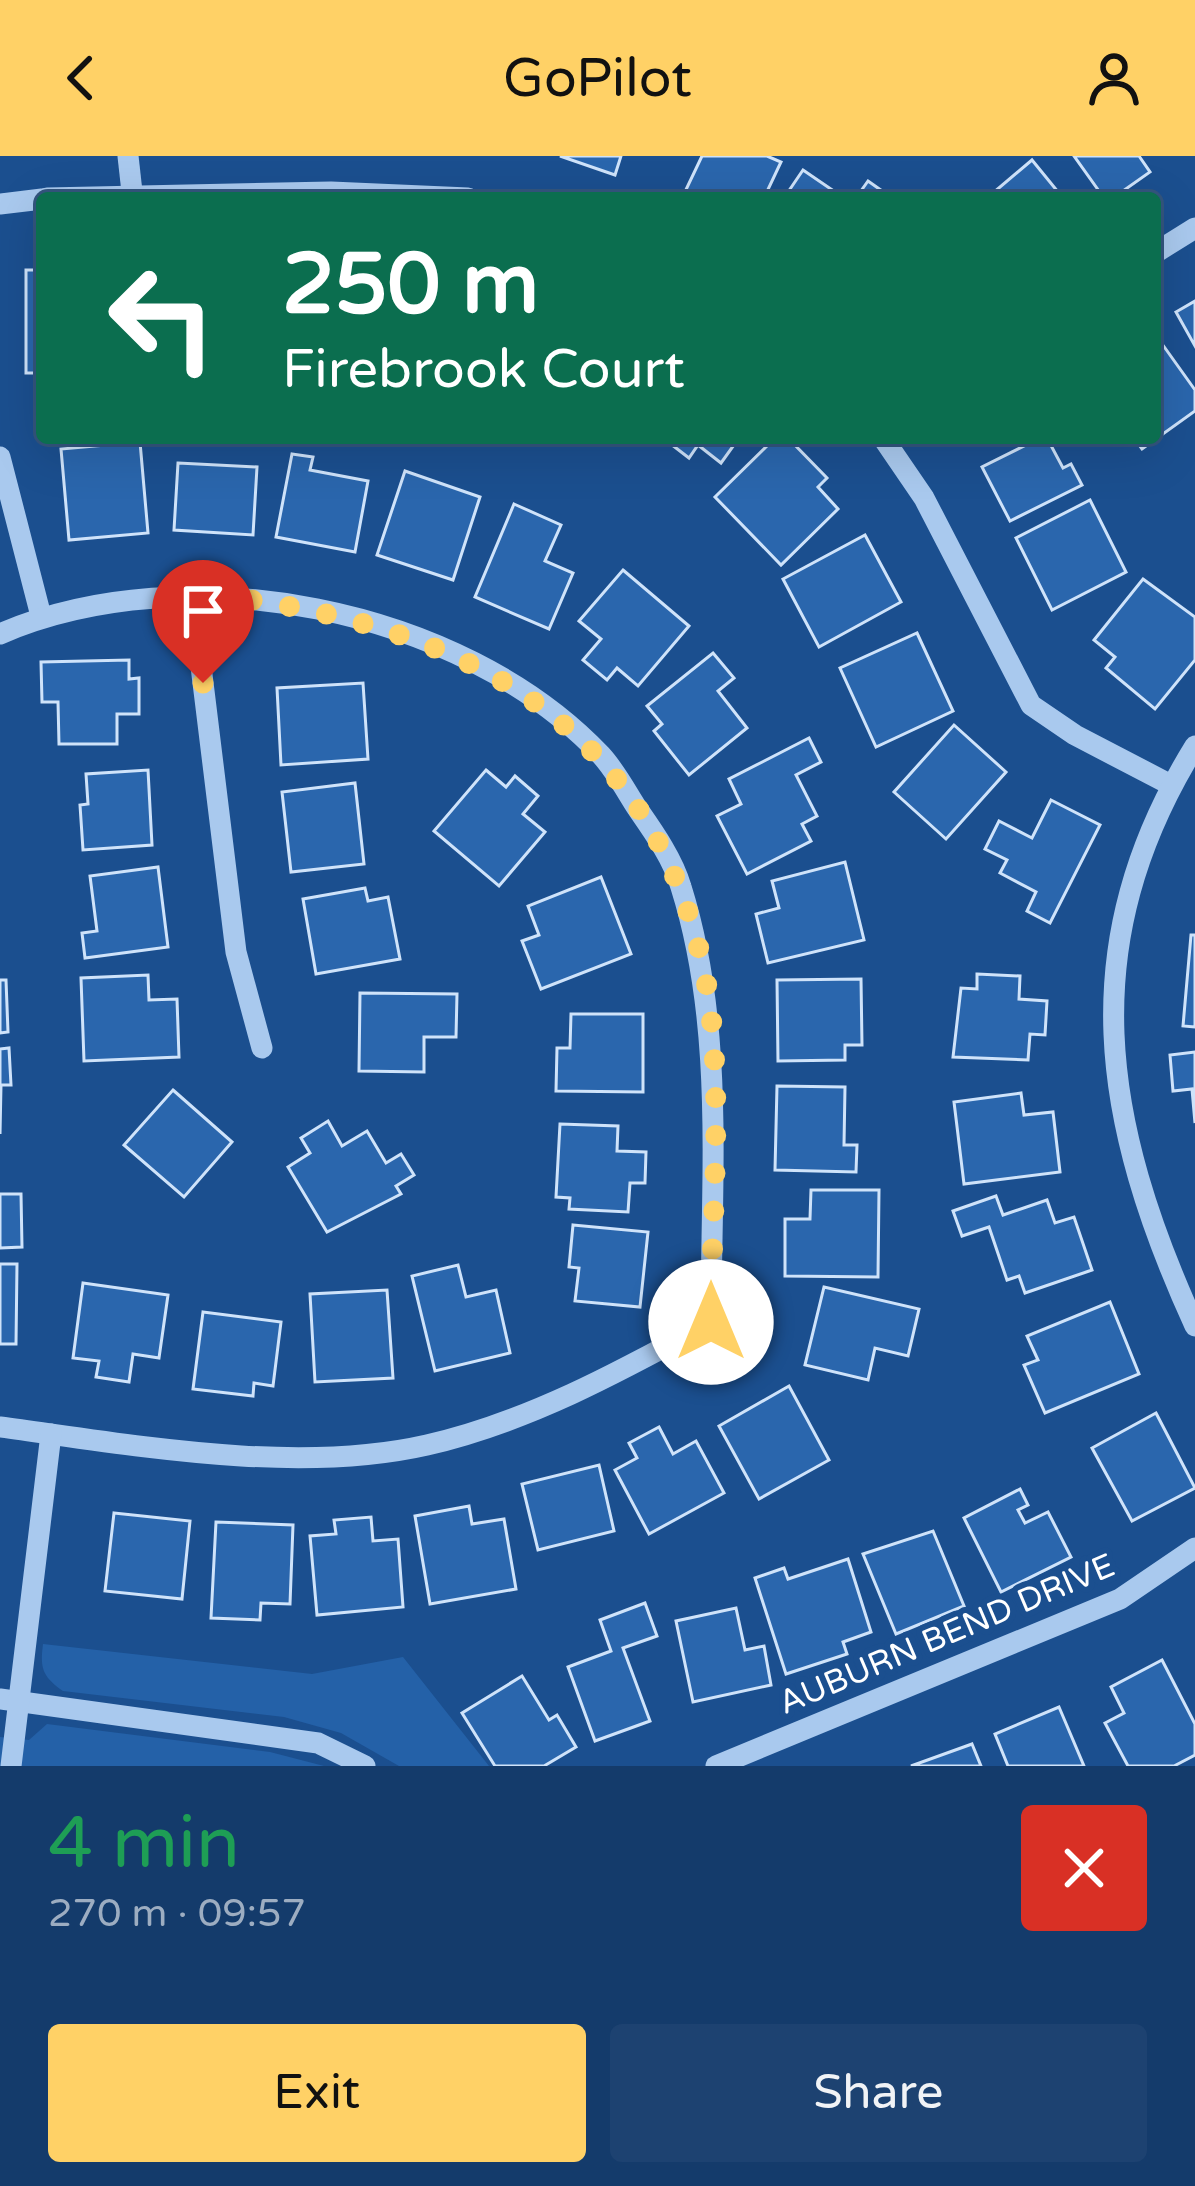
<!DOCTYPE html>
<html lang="en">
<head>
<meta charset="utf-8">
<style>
	body { margin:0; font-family:"Varela Round",sans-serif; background:#1d4271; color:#f1f3f6; height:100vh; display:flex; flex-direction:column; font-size:45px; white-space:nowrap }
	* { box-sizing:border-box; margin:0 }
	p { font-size:39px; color:#9dadc1 }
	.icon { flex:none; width:66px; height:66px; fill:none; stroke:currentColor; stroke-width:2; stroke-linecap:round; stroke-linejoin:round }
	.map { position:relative; height:1610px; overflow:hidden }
	.drawer { display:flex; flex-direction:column; background:#143b6b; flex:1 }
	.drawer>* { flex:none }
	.banner { position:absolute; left:36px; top:36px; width:1125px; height:252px; border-radius:12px; box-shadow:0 12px 48px #0002,0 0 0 3px #33557e; background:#0b6e4f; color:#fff; overflow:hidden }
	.pin { position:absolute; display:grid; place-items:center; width:102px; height:102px; color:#fff; margin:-123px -51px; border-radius:50% 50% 50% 0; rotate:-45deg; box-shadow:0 0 12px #0007 }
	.pin .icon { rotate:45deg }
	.me { position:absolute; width:132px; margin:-66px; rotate:0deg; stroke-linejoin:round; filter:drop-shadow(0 0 9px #0008) }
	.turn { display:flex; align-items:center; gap:42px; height:252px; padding:0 48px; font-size:54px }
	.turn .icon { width:156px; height:156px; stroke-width:2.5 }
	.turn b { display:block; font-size:84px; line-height:102px }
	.round { display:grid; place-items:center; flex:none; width:126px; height:126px; border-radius:12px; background:#1d4271 }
	.summary { display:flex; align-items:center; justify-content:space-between; height:204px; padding:0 48px }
	h1 { font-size:72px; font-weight:600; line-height:90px; color:#1e9e55 }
	.primary-button { display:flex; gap:24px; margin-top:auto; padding:24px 48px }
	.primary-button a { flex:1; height:138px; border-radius:12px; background:#ffd166; color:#111; font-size:48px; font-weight:600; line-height:138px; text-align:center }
	.primary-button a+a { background:#1d4271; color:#f1f3f6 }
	header { display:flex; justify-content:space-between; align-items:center; height:156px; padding:0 48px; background:#ffd166; color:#111; font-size:54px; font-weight:600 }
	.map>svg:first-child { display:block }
	.green { fill:#2461a8 }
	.building { fill:#2a66ad; stroke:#cfe3fa; stroke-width:3 }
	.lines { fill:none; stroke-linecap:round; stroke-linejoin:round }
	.minor { stroke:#a9c9ee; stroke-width:21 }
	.route { stroke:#ffd166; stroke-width:21; stroke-dasharray:0 37.8 }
	.labels { text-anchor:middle; stroke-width:12; stroke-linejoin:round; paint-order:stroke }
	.street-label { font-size:33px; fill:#fff; stroke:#1b4f8f }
</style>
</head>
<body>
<header><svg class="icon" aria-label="back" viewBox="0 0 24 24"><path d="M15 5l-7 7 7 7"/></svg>GoPilot<svg class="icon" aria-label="person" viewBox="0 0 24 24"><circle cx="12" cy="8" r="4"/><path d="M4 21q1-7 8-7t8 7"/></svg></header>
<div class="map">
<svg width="1195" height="1610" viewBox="0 0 1195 1610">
	<rect width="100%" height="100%" fill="#1b4f8f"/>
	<!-- green -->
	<g class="green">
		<path d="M 43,1488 L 312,1518 L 403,1501 L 489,1610 L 399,1610 L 341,1577 L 284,1561 L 63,1535 C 42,1520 40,1512 43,1488 Z"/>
		<path d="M 47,1568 L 270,1596 L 324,1610 L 0,1610 L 0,1581 L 29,1584 Z"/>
	</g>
	<!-- building -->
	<g class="building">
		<path d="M 560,0 L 621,0 L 615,19 Z"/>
		<path d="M 702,0 L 767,0 L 781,6 L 764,42 L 682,42 Z"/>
		<path d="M 1074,0 L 1139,0 L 1150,16 L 1113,42 L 1104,42 Z"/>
		<path d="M 1032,4 L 1063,42 L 987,42 Z"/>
		<path d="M 803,14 L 844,42 L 784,42 Z"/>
		<path d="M 868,25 L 885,37 L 882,42 L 856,42 Z"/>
		<rect x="26" y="114" width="16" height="103"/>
		<path d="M 1195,145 L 1195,190 L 1176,156 Z"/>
		<path d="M 1155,178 L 1195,234 L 1195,255 L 1142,293 L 1134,282 L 1155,282 Z"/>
		<path d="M 663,282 L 739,282 L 721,307 L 698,289 L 689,302 Z"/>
		<path d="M 775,282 L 788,282 L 827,322 L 818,331 L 838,353 L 781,409 L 715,341 Z"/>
		<path d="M 1040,282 L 1047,282 L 1063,312 L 1071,308 L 1082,329 L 1010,365 L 982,311 Z"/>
		<path d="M 140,286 L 148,377 L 69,384 L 61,293 Z"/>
		<path d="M 292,298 L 313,301 L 310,314 L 368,325 L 355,396 L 276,381 Z"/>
		<path d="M 178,307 L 257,311 L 253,379 L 174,374 Z"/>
		<path d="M 405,315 L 480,341 L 453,424 L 377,399 Z"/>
		<path d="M 1090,344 L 1126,416 L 1052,454 L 1016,382 Z"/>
		<path d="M 514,348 L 561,369 L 545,405 L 573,417 L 549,473 L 475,441 Z"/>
		<path d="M 865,379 L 901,446 L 819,491 L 783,423 Z"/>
		<path d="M 623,414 L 689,470 L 638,530 L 617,512 L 607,524 L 583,504 L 601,483 L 579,465 Z"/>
		<path d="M 1143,423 L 1195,461 L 1195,504 L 1155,553 L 1106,512 L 1115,501 L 1094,484 Z"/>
		<path d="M 917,477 L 953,555 L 876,591 L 840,512 Z"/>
		<path d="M 713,497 L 734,522 L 718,535 L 747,572 L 689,619 L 654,575 L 662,568 L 647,550 Z"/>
		<path d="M 129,504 L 129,523 L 139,522 L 139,558 L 117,558 L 117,588 L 59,588 L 58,546 L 42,546 L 41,506 Z"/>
		<path d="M 363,527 L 368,603 L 281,609 L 277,532 Z"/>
		<path d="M 954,569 L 1006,616 L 946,683 L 894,636 Z"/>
		<path d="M 809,582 L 821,606 L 796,619 L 817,660 L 802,668 L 811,685 L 747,718 L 717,660 L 741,648 L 729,623 Z"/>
		<path d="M 148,614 L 152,689 L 83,694 L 80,649 L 88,648 L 86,618 Z"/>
		<path d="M 486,614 L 506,631 L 515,620 L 538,640 L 523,658 L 545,676 L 499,730 L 434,675 Z"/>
		<path d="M 355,627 L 364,708 L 291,716 L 282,636 Z"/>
		<path d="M 1051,644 L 1100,669 L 1050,767 L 1027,755 L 1036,736 L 1000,717 L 1007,704 L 985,693 L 999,665 L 1032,682 Z"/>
		<path d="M 845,706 L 864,784 L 768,807 L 756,758 L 779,752 L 772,725 Z"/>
		<path d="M 158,711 L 168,791 L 85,802 L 82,777 L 97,775 L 90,720 Z"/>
		<path d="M 601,721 L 631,798 L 541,833 L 522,785 L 539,779 L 528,750 Z"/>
		<path d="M 365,732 L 368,745 L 388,741 L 400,803 L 316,818 L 303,743 Z"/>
		<path d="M 1191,779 L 1195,779 L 1195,871 L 1183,870 Z"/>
		<path d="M 977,818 L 1020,820 L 1019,843 L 1047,845 L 1045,879 L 1030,878 L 1028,904 L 953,901 L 961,832 L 977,833 Z"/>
		<path d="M 148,819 L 149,844 L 177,843 L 179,901 L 84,905 L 81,822 Z"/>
		<path d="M 861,823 L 862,889 L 845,889 L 845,904 L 778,905 L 777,824 Z"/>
		<path d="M 0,824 L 6,824 L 8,876 L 0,877 Z"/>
		<path d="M 360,837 L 457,838 L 456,881 L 424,881 L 424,916 L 359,915 Z"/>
		<path d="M 571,858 L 643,858 L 643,936 L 556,935 L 557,892 L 570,892 Z"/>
		<path d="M 9,892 L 11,929 L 1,929 L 0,978 L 0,893 Z"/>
		<path d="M 1195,896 L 1195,967 L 1192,933 L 1173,935 L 1170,899 Z"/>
		<path d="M 777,930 L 845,931 L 844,989 L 857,989 L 856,1016 L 775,1014 Z"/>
		<path d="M 173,934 L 232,986 L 184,1041 L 124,989 Z"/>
		<path d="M 1021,937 L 1024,959 L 1053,956 L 1060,1016 L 964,1028 L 954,946 Z"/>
		<path d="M 328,965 L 342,990 L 367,975 L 386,1007 L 401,998 L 414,1019 L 396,1030 L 401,1038 L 327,1076 L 288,1011 L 310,997 L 301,982 Z"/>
		<path d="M 560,968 L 618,970 L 617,995 L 646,996 L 645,1027 L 630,1027 L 628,1056 L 569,1053 L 570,1042 L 556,1041 Z"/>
		<path d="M 811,1034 L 879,1034 L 878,1121 L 785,1120 L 785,1063 L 810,1063 Z"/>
		<path d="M 0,1038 L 21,1038 L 22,1091 L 0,1092 Z"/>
		<path d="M 996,1040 L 1003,1059 L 1047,1044 L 1055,1067 L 1074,1061 L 1092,1114 L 1025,1137 L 1019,1120 L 1007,1124 L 989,1071 L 962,1080 L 953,1055 Z"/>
		<path d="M 573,1069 L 648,1076 L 640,1151 L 575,1145 L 579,1112 L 569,1111 Z"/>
		<path d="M 0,1108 L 17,1108 L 16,1188 L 0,1188 Z"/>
		<path d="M 458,1109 L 466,1141 L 496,1134 L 510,1197 L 435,1215 L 412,1120 Z"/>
		<path d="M 83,1127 L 168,1139 L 159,1202 L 133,1198 L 129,1226 L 96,1221 L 99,1205 L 73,1202 Z"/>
		<path d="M 824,1131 L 919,1153 L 908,1200 L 875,1192 L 868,1224 L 805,1209 Z"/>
		<path d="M 387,1134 L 393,1222 L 315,1226 L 310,1138 Z"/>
		<path d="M 1110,1146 L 1139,1218 L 1045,1257 L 1024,1209 L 1038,1204 L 1027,1180 Z"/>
		<path d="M 203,1156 L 281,1166 L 273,1230 L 254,1227 L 253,1240 L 193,1233 Z"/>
		<path d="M 789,1230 L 829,1304 L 759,1343 L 719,1270 Z"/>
		<path d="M 1156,1257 L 1195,1332 L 1132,1365 L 1092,1292 Z"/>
		<path d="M 659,1271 L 673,1298 L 696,1285 L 724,1337 L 649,1378 L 615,1314 L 637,1302 L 629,1287 Z"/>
		<path d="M 599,1309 L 614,1375 L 538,1394 L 522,1328 Z"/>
		<path d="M 1020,1333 L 1028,1349 L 1018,1354 L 1025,1367 L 1048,1356 L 1071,1401 L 1001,1436 L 964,1362 Z"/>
		<path d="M 469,1350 L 472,1368 L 504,1363 L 516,1433 L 430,1448 L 415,1360 Z"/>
		<path d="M 114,1357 L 190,1365 L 182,1443 L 105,1435 Z"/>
		<path d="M 371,1361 L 373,1385 L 398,1383 L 403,1451 L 317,1459 L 310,1380 L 336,1378 L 334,1364 Z"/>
		<path d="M 216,1366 L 293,1369 L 290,1448 L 261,1447 L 260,1464 L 211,1462 Z"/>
		<path d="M 933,1375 L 964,1450 L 896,1478 L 863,1398 Z"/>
		<path d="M 848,1403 L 871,1476 L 843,1486 L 847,1498 L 786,1518 L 755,1422 L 784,1412 L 788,1423 Z"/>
		<path d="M 645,1447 L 657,1480 L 623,1492 L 650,1565 L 595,1585 L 568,1511 L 611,1495 L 600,1464 Z"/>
		<path d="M 736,1452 L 745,1494 L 764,1490 L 771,1529 L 693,1546 L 676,1465 Z"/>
		<path d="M 1162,1504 L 1195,1568 L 1195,1599 L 1174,1610 L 1128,1610 L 1105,1567 L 1124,1557 L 1111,1531 Z"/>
		<path d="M 522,1520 L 549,1564 L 557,1559 L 576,1591 L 544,1610 L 495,1610 L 462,1557 Z"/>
		<path d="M 1059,1551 L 1084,1610 L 1008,1610 L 995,1578 Z"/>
		<path d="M 972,1588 L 981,1610 L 911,1610 Z"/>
	</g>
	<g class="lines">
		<!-- minor -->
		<g class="minor">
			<path d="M 128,0 L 132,36"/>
			<path d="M 47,42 L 331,36 L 468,42"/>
			<path d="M 0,48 L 42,43"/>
			<path d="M 1155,97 L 1195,72"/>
			<path d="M 883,282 L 924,342 L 1031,549 L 1075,579 L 1171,629"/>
			<path d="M 0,301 L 41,460"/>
			<path d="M 192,437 L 236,796 L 262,892"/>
			<path d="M 0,478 C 185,398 461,451 601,599 C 615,614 626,635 637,652 C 653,675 673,703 681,731 C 725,871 711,1021 711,1166 C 621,1215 528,1266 427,1289 C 296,1319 133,1289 0,1271"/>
			<path d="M 1195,590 C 1072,789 1102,966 1195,1170"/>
			<path d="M 0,1543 L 318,1587 L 365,1610"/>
			<path d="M 11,1610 L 51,1278"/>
			<path d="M 716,1610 L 1120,1443 L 1195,1392"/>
		</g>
	</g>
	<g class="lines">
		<!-- route -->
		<path class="route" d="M 203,527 L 192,437 C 435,460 646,550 703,810 C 726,914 711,1057 711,1166"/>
	</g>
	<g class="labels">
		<!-- street labels -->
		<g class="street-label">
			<text transform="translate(946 1477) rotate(-23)" y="12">AUBURN BEND DRIVE</text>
		</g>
	</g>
</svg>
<div class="pin" style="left:203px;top:527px;background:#d93025"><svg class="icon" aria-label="arrive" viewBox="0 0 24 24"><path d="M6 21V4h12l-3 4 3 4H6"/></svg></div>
<svg class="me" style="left:711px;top:1166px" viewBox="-20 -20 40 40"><circle r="19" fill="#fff"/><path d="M0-13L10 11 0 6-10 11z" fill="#ffd166"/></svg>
<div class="banner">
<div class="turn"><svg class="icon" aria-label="left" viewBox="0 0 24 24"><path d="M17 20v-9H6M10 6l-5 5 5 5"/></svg><div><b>250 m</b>Firebrook Court</div></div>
</div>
</div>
<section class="drawer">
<div class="summary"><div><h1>4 min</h1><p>270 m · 09:57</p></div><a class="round" style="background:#d93025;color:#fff"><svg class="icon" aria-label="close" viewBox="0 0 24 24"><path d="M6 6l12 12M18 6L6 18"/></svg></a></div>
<div class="primary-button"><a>Exit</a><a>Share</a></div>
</section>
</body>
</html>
